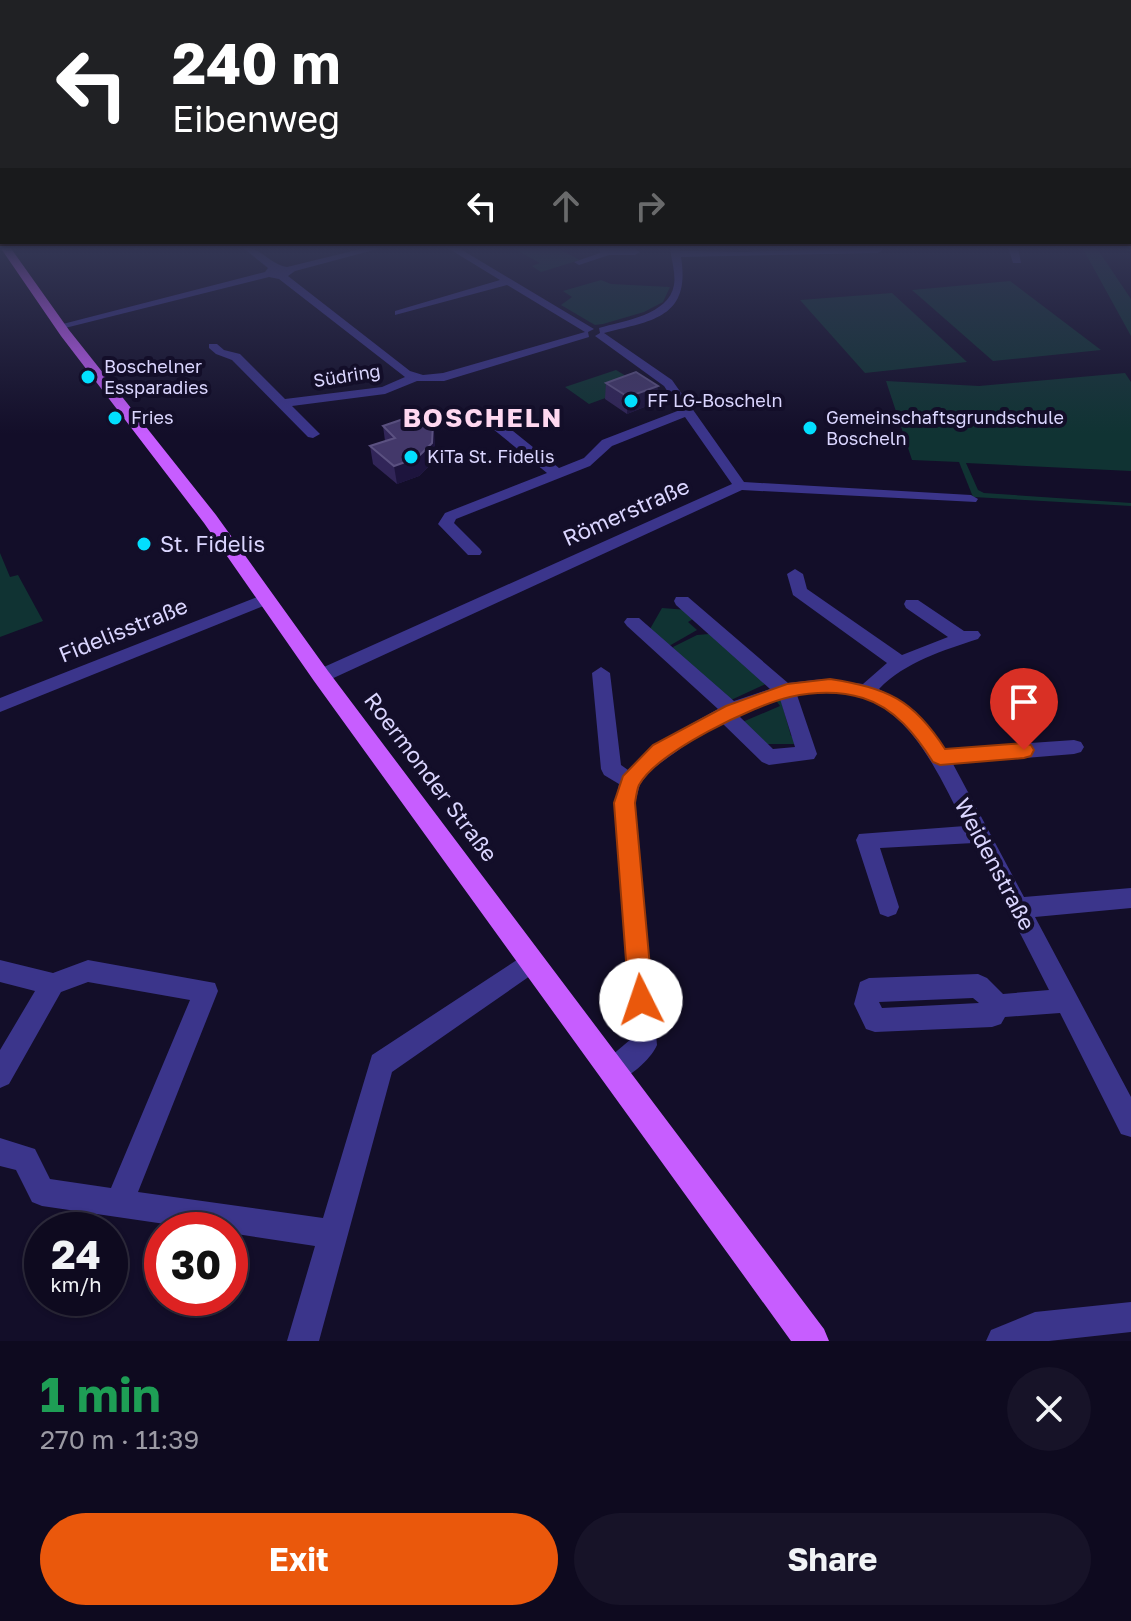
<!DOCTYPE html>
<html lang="en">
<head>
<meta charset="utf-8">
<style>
	body { margin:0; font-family:"Golos Text",sans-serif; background:#171328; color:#f1f3f6; height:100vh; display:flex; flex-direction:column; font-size:30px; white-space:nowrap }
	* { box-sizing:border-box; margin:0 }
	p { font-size:26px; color:#9b9aa4 }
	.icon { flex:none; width:44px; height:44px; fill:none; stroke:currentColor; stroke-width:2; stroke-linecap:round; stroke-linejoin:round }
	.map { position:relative; height:1341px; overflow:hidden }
	.panel { display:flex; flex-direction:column; background:#0e0a1f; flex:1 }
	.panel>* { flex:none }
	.top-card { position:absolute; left:0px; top:0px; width:1132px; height:244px; box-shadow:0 2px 6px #0004,0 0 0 2px #2e2b3d; background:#202124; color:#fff; overflow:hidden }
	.speed { position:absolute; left:24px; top:1212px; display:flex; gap:16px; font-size:40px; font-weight:700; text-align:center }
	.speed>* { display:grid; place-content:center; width:104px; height:104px; border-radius:50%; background:#0e0a1f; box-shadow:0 2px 6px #0004,0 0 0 2px #2e2b3d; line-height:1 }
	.speed small { font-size:20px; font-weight:400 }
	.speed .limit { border:12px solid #d22; background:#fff; color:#111 }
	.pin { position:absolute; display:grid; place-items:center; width:68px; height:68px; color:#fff; margin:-82px -34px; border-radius:50% 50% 50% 0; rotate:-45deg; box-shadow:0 0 8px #0007 }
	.pin .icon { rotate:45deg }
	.me { position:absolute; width:88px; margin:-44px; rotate:356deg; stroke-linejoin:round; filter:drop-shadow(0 0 6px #0008) }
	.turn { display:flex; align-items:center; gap:28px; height:168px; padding:0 40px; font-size:36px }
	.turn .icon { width:104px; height:104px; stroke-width:2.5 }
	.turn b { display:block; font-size:56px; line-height:68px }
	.lanes { display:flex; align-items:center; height:76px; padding:0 40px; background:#0003; justify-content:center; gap:40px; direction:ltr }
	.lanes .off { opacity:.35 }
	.round { display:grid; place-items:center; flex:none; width:84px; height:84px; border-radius:42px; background:#171328 }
	.summary { display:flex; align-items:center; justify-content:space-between; height:136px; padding:0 40px }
	h1 { font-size:48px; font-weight:700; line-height:60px; color:#1e9e55 }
	.cta { display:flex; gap:16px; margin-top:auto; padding:16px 40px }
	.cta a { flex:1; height:92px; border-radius:48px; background:#ea580c; color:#fff; font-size:32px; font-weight:700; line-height:92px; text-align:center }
	.cta a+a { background:#171328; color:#f1f3f6 }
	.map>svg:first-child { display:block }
	.green { fill:#103333 }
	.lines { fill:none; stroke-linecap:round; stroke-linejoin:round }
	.minor { fill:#3b358b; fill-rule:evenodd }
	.major { fill:#c75dff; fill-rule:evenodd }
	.wall { fill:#312558 }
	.shaded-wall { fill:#1d143d }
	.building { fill:#43386a; stroke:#5b5181; stroke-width:2 }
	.route { fill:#ea580c; stroke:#983908; stroke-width:2 }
	.poi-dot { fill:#02dfff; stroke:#130e29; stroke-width:3 }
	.labels { text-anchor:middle; stroke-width:8; stroke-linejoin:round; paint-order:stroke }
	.far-poi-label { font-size:18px; fill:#dbd6ff; stroke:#130e29; text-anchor:start }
	.far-street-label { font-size:18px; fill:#dbd6ff; stroke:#130e29 }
	.street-label { font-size:22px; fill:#dbd6ff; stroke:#130e29 }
	.poi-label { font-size:22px; fill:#dbd6ff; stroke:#130e29; text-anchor:start }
	.far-district-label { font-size:26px; font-weight:bold; letter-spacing:2px; fill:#ffd8f0; stroke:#130e29 }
</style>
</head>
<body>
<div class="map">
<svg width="1131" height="1341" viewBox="0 0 1131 1341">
	<rect width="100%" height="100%" fill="#130e29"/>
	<!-- green -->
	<g class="green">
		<path d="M 511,247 L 555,247 L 580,260 L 541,272 L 532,266 L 540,263 Z"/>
		<path d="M 1082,247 L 1096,247 L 1131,299 L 1131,336 Z"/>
		<path d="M 601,280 L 611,284 L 670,287 L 663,302 L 644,312 L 603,324 L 595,325 L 561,305 L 572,297 L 563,291 Z"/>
		<path d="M 1010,281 L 1101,350 L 993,361 L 912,290 Z"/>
		<path d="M 892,293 L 967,362 L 865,373 L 800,300 Z"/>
		<path d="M 616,370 L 641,385 L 589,404 L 565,387 Z"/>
		<path d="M 1125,373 L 1131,382 L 1131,471 L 966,463 L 978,490 L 984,493 L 1131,503 L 1131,506 L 973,497 L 959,462 L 912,460 L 886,381 L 979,386 Z"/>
		<path d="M 0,553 L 10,577 L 18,575 L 43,621 L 0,637 Z"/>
		<path d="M 662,608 L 688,610 L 698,616 L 688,622 L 697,630 L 669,646 L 650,629 Z"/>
		<path d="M 709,634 L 770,682 L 731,700 L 674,651 L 673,647 L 697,635 Z"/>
		<path d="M 780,697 L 791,736 L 797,738 L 794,744 L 764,744 L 740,723 L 780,706 L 775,699 Z"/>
	</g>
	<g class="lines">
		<!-- minor -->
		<g class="minor">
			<path d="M 130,247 L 141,247 L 136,250 Z"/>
			<path d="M 242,247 C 260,246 269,264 287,267 L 369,247 L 385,247 L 295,271 L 288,276 L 410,371 L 423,375 L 443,373 L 585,332 L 507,285 L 395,315 L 395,311 L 500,280 L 446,247 L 457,247 L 594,329 L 588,332 L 589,337 L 444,381 L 417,381 L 385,394 L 292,406 L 320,434 L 313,438 L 308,437 L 232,360 L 216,354 L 209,348 L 209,344 L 217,344 L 224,350 L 240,354 L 285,399 L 382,387 L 405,377 L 279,279 L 269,277 L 61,329 L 55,326 L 265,272 L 268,268 Z"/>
			<path d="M 599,247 L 635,249 L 640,252 L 635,255 L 609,255 L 579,265 L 574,262 L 600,253 Z"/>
			<path d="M 670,247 L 680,247 L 680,251 L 745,252 L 882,247 L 883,250 L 878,253 L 681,257 C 691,318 652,321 604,333 L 672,380 L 744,482 L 971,495 L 978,499 L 976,502 L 742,490 L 327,681 L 315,681 L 312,676 L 315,671 L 732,484 L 685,417 L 612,446 L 590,466 L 456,519 L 454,523 L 480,549 L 482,552 L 480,555 L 468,555 L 438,524 L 445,513 L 547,473 L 493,429 L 493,423 L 503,423 L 559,468 L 584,458 L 602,440 L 680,410 L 664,386 L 595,336 L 600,333 L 599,328 C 623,321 669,315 674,285 C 676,273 671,259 670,247 Z"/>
			<path d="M 1008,247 L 1018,247 L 1021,263 L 1013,263 Z"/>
			<path d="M 795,569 L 803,574 L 807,589 L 902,655 L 948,637 L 906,608 L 904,604 L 906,600 L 918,600 L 964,631 L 978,631 L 981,635 L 978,639 C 944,650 905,662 879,689 L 915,711 L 945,749 L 1074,740 L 1081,742 L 1084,747 L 1081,752 L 1074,754 L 953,764 L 1024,897 L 1131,888 L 1131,908 L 1035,917 L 1131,1097 L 1131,1137 L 1121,1134 L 1060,1013 L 1005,1017 L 1001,1024 L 992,1027 L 875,1032 L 866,1029 L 854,1004 L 860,982 L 869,978 L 978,974 L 987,978 L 1003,994 L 1049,990 L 974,843 L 880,848 L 899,907 L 896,914 L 888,917 L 880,914 L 856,840 L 859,834 L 965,826 C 928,753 896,675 797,695 L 817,754 L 814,759 L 769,765 L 762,762 L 722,723 L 694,739 L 652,769 L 640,784 L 635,803 L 657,1045 C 650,1061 629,1077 613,1084 L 604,1080 L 600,1071 L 604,1062 L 631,1039 L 615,803 L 619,784 L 604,775 L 601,769 L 592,673 L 601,667 L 610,673 L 621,765 L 628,770 L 657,743 L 718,709 L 627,626 L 624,622 L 627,618 L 639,618 L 734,701 L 770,689 L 676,605 L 674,601 L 676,597 L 688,597 L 788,683 L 823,679 L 863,684 L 887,663 L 793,595 L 787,574 ZM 780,699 L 795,747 L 773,749 L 739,716 ZM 973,998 L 979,1003 L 882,1008 L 879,1002 Z"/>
			<path d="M 265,594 L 273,599 L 271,603 L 0,712 L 0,698 Z"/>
			<path d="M 532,950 L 540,953 L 544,961 L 540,969 L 392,1072 L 319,1341 L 287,1341 L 315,1246 L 230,1233 L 230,1230 L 206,1230 L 42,1206 L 32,1202 L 16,1170 L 0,1166 L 0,1138 L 35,1149 L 50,1179 L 111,1188 L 190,1000 L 88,982 L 61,992 L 9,1084 L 0,1088 L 0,1050 L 35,991 L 0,982 L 0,960 L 53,973 L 88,960 L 215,983 L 218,991 L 138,1192 L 323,1218 L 372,1055 Z"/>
			<path d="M 1131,1302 L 1131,1332 L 1049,1341 L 986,1341 L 991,1330 L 1035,1312 Z"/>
		</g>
		<!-- major -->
		<path class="major" d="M 0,247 L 10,247 L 69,330 L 216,515 L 328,671 L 824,1329 L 829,1341 L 791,1341 L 314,681 L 204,523 L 61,336 Z"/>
	</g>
	<!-- wall -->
	<g class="wall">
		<path d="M 606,383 L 657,402 L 627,414 L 605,399 Z"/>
		<path d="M 383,426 L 435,440 L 434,461 L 419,476 L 397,484 L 373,464 L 370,446 L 385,441 Z"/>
	</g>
	<!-- shaded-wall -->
	<g class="shaded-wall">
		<path d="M 658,386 L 657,402 L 627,414 L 628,397 Z"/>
		<path d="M 433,423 L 435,440 L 434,461 L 419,476 L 397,484 L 394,466 Z"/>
	</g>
	<!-- building -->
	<g class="building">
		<path d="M 636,372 L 658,386 L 628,397 L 606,383 Z"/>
		<path d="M 421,413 L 433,423 L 432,443 L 417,458 L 394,466 L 370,446 L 395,438 L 383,426 Z"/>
	</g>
	<!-- sky -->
	<linearGradient id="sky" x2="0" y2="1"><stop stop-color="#0a0817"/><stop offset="0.57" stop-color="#333654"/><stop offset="1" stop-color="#333654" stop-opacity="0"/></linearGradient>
	<rect width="1131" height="434" fill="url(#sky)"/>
	<!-- route -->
	<path class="route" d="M 830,679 C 887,688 913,699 945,749 L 1024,743 L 1031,745 L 1034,750 L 1031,756 L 1024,758 L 940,765 L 933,762 C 916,735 895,708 863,698 C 840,691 813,692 790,697 C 754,705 657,752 639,785 C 637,789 636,797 635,803 L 653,1000 L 650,1009 L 641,1012 L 632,1009 L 629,1000 L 614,803 L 623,776 L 653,745 L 726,706 L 787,684 Z"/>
	<!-- markers -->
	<g class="poi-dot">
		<circle cx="88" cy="377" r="8"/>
		<circle cx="631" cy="401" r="8"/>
		<circle cx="115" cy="418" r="8"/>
		<circle cx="810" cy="428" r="8"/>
		<circle cx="411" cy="457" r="8"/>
		<circle cx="144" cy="544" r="8"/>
	</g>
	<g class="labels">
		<!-- far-poi labels -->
		<g class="far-poi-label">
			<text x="104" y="373">Boschelner<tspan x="104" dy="21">Essparadies</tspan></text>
			<text x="647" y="407">FF LG-Boscheln</text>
			<text x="131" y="424">Fries</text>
			<text x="826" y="424">Gemeinschaftsgrundschule<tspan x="826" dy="21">Boscheln</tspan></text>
			<text x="427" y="463">KiTa St. Fidelis</text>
		</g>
		<!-- far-street labels -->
		<g class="far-street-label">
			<text transform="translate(347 376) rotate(-9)" y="6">Südring</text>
		</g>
		<!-- street labels -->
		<g class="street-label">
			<text transform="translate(626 512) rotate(-24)" y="8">Römerstraße</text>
			<text transform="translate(123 630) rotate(-22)" y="8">Fidelisstraße</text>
			<text transform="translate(431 777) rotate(53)" y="8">Roermonder Straße</text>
			<text transform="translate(995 864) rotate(62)" y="8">Weidenstraße</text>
		</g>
		<!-- poi labels -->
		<g class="poi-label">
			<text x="160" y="552">St. Fidelis</text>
		</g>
		<!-- far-district labels -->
		<g class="far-district-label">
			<text x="483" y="427">BOSCHELN</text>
		</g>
	</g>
</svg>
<div class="speed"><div>24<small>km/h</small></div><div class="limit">30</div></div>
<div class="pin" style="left:1024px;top:750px;background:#d93025"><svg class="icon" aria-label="arrive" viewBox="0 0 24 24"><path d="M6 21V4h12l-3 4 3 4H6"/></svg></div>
<svg class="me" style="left:641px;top:1000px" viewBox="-20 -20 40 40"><circle r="19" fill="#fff"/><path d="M0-13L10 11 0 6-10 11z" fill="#ea580c"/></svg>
<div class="top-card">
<div class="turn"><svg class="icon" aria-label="left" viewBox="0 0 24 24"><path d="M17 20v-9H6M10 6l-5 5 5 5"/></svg><div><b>240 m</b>Eibenweg</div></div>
<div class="lanes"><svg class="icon" aria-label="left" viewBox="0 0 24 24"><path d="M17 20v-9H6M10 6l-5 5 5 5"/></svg><svg class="icon off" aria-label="ahead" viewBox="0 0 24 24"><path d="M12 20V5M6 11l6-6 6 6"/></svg><svg class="icon off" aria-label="right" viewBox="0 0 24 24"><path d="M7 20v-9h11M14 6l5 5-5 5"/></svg></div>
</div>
</div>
<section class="panel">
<div class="summary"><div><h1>1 min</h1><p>270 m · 11:39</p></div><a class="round"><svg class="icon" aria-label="close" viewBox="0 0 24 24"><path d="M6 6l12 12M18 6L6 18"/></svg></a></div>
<div class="cta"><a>Exit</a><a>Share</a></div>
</section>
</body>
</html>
